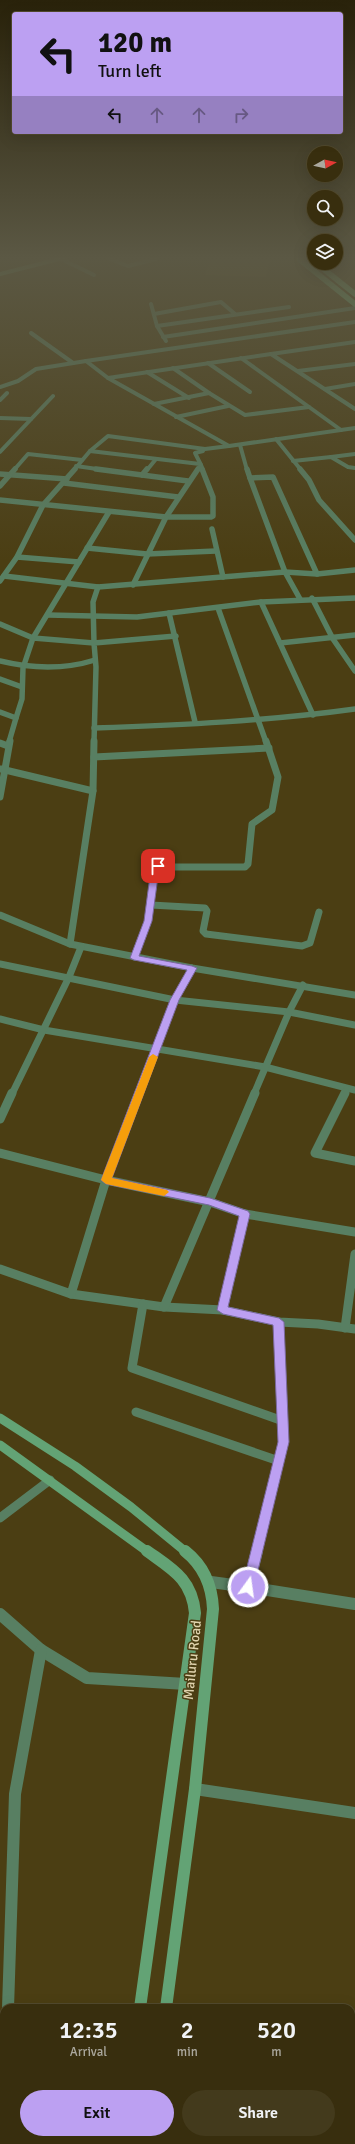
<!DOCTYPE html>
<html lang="en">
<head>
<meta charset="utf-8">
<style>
	body { margin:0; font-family:Signika,sans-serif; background:#433a1c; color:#f1f3f6; height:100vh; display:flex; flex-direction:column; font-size:15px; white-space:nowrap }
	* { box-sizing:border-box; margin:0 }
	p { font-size:13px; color:#aba89e }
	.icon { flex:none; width:22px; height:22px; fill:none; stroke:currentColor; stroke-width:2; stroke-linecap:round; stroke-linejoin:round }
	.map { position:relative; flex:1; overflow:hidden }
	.side { position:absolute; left:0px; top:2004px; width:355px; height:140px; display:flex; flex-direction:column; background:#382e0e; border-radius:12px 12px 0 0; box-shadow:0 4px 16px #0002,0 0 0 1px #524a2e }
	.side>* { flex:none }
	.banner { position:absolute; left:12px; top:12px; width:331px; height:122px; border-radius:4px; box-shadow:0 4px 16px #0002,0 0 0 1px #524a2e; background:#bca0f2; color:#111; overflow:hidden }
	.needle { width:26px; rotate:82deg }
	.fabs { position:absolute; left:307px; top:146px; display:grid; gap:8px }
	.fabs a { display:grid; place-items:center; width:36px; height:36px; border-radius:50%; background:#382e0e; box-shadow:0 4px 16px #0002,0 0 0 1px #524a2e; font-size:20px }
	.pin { position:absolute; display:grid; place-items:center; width:34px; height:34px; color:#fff; margin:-17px; border-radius:8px; box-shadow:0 2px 6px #0006 }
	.me { position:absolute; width:44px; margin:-22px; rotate:14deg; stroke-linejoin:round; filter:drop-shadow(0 0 3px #0008) }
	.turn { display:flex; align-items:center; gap:14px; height:84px; padding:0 20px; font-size:18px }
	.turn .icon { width:52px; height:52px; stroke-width:2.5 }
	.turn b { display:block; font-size:28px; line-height:34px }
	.lanes { display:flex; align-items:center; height:38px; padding:0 20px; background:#0003; justify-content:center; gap:20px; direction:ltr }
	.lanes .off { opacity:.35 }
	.eta { display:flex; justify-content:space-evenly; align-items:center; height:68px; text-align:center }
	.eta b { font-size:24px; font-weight:600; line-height:28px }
	.cta { display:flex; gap:8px; margin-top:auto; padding:8px 20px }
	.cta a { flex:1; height:46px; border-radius:24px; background:#bca0f2; color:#111; font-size:16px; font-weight:600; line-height:46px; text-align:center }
	.cta a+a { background:#433a1c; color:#f1f3f6 }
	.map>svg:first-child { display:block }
	.built { fill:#584a1a }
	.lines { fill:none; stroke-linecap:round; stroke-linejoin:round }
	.street-far4 { stroke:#587f62; stroke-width:4 }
	.street-far3 { stroke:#587f62; stroke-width:5.5 }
	.street-far2 { stroke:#587f62; stroke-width:7 }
	.street-far1 { stroke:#587f62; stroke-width:9 }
	.street { stroke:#587f62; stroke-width:12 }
	.secondary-far2 { stroke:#63a375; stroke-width:4 }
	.secondary-far1 { stroke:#63a375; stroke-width:9 }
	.secondary { stroke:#63a375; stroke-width:12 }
	.primary { stroke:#6abe83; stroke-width:5.5 }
	.route { fill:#bca0f2; stroke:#7a689d }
	.slow { fill:#f59e0b }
	.labels { text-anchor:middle; stroke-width:3; stroke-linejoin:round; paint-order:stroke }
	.near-street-label { font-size:14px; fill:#dfd3ad; stroke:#4b3e13 }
</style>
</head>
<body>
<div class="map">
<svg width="355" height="2144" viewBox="0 0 355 2144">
	<rect width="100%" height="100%" fill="#4b3e13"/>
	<!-- built -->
	<path class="built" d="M 210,259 L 270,259 L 266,277 L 205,275 Z"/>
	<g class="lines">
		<!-- street-far4 -->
		<g class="street-far4">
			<path d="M 61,259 L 94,275"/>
			<path d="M 110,259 L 128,266 L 156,259"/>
			<path d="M 151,304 L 157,326 L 166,341"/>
			<path d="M 154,314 L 221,302 L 235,314"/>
			<path d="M 355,322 L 86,361 L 108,378 L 229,446 L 355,428"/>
			<path d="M 157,326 L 289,307"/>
			<path d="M 31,333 L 73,363"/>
			<path d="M 163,337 L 355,308"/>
			<path d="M 355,342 L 271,354 L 355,409"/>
			<path d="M 241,358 L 341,430"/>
			<path d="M 208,363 L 250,392"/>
			<path d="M 298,371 L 355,364"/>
			<path d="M 147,372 L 189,398"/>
			<path d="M 108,378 L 271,354"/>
			<path d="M 0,387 L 18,381 L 36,369 L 86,361"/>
			<path d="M 325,389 L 355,384"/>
			<path d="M 209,393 L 245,415 L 309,407"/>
			<path d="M 0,400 L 7,393"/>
			<path d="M 154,404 L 209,393 L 173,368"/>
			<path d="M 176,417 L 228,406"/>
			<path d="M 0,418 L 31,419"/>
			<path d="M 276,439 L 301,470"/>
			<path d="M 240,445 L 247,470"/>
			<path d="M 90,451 L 200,464"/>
			<path d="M 0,452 L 53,396"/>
			<path d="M 331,457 L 355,454"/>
			<path d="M 293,461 L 331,457 L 348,467 L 355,468"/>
			<path d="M 201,465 L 203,470"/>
			<path d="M 76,466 L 104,470"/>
			<path d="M 14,470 L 28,454 L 82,460"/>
			<path d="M 74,470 L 90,451 L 108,436 L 205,449 L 229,446"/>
			<path d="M 147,470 L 156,459"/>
			<path d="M 198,470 L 201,465 L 195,453 L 203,451"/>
		</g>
		<!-- street-far3 -->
		<g class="street-far3">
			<path d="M 96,469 L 188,481"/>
			<path d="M 300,469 L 309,480 L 319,500 L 355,540"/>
			<path d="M 0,474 L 67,479"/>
			<path d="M 142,475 L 147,469"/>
			<path d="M 250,478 L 285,572 L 300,599"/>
			<path d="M 64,483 L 178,497"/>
			<path d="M 0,486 L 15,469"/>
			<path d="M 0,500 L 166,517 L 211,517 L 213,516 L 213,497 L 202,469"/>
			<path d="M 212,529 L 223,577"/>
			<path d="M 87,548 L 147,554 L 216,551"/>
			<path d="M 17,557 L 79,562"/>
			<path d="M 317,574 L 355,570"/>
			<path d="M 4,576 L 98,587 L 285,572 L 317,574 L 273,477 L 250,478 L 247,469"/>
			<path d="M 0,581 L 17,557 L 43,505 L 75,469"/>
			<path d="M 133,585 L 166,517 L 198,469"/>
			<path d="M 312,598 L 333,639 L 355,671"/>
			<path d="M 261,602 L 313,715"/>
			<path d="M 218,608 L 266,742"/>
			<path d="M 169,613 L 195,722"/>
			<path d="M 48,615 L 137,617 L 261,602 L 355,598"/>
			<path d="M 0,624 L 33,638 L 94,643 L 93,602 L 98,587"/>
			<path d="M 280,643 L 355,635"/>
			<path d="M 0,661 C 33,669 63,670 95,660"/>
			<path d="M 0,679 L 22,687"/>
			<path d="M 0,712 L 16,718 L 9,742"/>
			<path d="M 16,718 L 22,699 L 23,668 L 33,638 L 109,512"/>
			<path d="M 94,728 C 181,725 269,721 355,709"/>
			<path d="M 94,742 L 96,667 L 94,643 L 176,636"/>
		</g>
		<!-- street-far2 -->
		<g class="street-far2">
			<path d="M 0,743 L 8,746"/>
			<path d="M 94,757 L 269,748"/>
			<path d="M 1,769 L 93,791"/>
			<path d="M 0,797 L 10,741"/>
			<path d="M 151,905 L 205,908 L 207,911 L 203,931 L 206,934 L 302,946 L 310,943 L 319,912"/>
			<path d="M 0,915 L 70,944 L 192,968 L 355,995"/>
			<path d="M 70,944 L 93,791 L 94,741"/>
			<path d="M 134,957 L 148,921 L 156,867 L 245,867 L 248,864 L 252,824 L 272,810 L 278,777 L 266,741"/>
			<path d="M 0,964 L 175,1000 L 289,1012 L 355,1025"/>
			<path d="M 0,1019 L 44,1030 L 265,1067 L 355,1090"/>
			<path d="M 12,1094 L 69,977 L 81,947"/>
			<path d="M 139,1094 L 175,1000 L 192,968"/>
			<path d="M 254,1094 L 289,1012 L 303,985"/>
			<path d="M 344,1094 L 347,1089"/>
		</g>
		<!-- street-far1 -->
		<g class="street-far1">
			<path d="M 345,1093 L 315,1153 L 355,1161"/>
			<path d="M 0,1119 L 12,1093"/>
			<path d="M 0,1153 L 106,1180 L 210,1202 L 245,1214 L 355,1232"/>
			<path d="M 0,1269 L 71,1294 L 164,1307 L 223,1310 L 279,1322 L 318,1324 L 355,1329"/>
			<path d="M 71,1294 L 106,1180 L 139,1093"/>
			<path d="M 143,1304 L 132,1368 L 283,1421"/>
			<path d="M 164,1307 L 255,1093"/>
			<path d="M 223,1310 L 245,1214"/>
			<path d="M 345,1328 L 355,1254"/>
			<path d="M 136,1412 L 279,1461"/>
			<path d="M 0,1518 L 50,1480"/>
			<path d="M 257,1552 L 284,1442 L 279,1322"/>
		</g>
		<!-- street -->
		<g class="street">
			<path d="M 211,1582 L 248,1587 L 257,1551"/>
			<path d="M 248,1587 L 355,1604"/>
			<path d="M 0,1614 L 41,1650 L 87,1678 L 186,1684"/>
			<path d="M 195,1789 L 355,1813"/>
			<path d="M 8,2008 L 15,1794 L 41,1650"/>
			<path d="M 4,2128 L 4,2144"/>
		</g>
		<!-- secondary-far2 -->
		<path class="secondary-far2" d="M 0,274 L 59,259"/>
		<!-- secondary-far1 -->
		<g class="secondary-far1">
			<path d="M 0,1418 L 75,1466 L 131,1507 L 186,1552"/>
			<path d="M 0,1445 L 148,1552"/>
		</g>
		<!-- secondary -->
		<g class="secondary">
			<path d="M 140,2008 L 195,1613 C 192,1579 172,1569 147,1551"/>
			<path d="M 166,2008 L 195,1789 L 213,1609 C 212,1585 204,1566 185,1551"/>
			<path d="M 147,2140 L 147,2144"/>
			<path d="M 174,2140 L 174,2144"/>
		</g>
		<!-- primary -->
		<g class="primary">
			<path d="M 299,259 L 355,304"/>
			<path d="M 316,263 L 355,294"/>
		</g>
	</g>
	<!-- sky -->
	<linearGradient id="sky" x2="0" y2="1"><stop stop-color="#29220a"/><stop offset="0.46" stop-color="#5b5844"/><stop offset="1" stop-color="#5b5844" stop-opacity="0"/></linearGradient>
	<rect width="355" height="560" fill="url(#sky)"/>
	<!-- route -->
	<path class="route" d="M 158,864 L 162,866 L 159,869 L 152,921 L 139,956 L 192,966 L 197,968 L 179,1000 L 112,1178 L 210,1198 L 248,1211 L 250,1214 L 228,1307 L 279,1318 L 284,1322 L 289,1442 L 254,1587 L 252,1591 L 248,1593 L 244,1591 L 242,1587 L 278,1442 L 273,1325 L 223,1314 L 217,1310 L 239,1216 L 209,1205 L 106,1184 L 101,1180 L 170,1000 L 187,970 L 134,960 L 130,958 L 144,921 L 151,868 Z"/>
	<!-- slow -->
	<path class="slow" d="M 153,1054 L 158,1057 L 112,1178 L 167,1190 L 169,1192 L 164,1196 L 106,1184 L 101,1180 L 149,1057 Z"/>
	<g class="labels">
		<!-- near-street labels -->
		<g class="near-street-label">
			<text transform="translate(192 1660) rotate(-84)" y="5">Mailuru Road</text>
		</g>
	</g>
</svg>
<div class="fabs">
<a><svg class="needle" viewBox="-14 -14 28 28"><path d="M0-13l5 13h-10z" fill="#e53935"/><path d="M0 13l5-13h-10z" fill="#aba89e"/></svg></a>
<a><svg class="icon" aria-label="search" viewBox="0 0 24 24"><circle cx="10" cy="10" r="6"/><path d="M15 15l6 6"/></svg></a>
<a><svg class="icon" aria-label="layers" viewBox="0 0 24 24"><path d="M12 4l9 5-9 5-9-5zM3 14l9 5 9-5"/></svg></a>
</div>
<div class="pin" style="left:158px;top:866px;background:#d93025"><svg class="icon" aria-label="arrive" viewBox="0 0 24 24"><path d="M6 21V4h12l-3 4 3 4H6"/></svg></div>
<svg class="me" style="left:248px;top:1587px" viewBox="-20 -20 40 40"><circle r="17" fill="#bca0f2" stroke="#fff" stroke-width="3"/><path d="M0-11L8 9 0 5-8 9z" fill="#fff"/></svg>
<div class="banner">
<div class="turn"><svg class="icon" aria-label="left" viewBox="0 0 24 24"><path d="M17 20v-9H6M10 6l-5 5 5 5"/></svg><div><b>120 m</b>Turn left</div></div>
<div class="lanes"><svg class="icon" aria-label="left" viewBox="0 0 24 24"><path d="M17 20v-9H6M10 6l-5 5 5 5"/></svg><svg class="icon off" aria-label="ahead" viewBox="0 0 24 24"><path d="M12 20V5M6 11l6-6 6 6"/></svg><svg class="icon off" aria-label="ahead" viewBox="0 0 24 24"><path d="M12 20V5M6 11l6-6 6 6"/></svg><svg class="icon off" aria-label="right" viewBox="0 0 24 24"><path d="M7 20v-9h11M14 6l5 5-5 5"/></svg></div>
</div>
<section class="side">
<div class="eta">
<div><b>12:35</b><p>Arrival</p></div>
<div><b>2</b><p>min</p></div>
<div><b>520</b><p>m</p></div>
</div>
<div class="cta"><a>Exit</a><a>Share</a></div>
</section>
</div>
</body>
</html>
